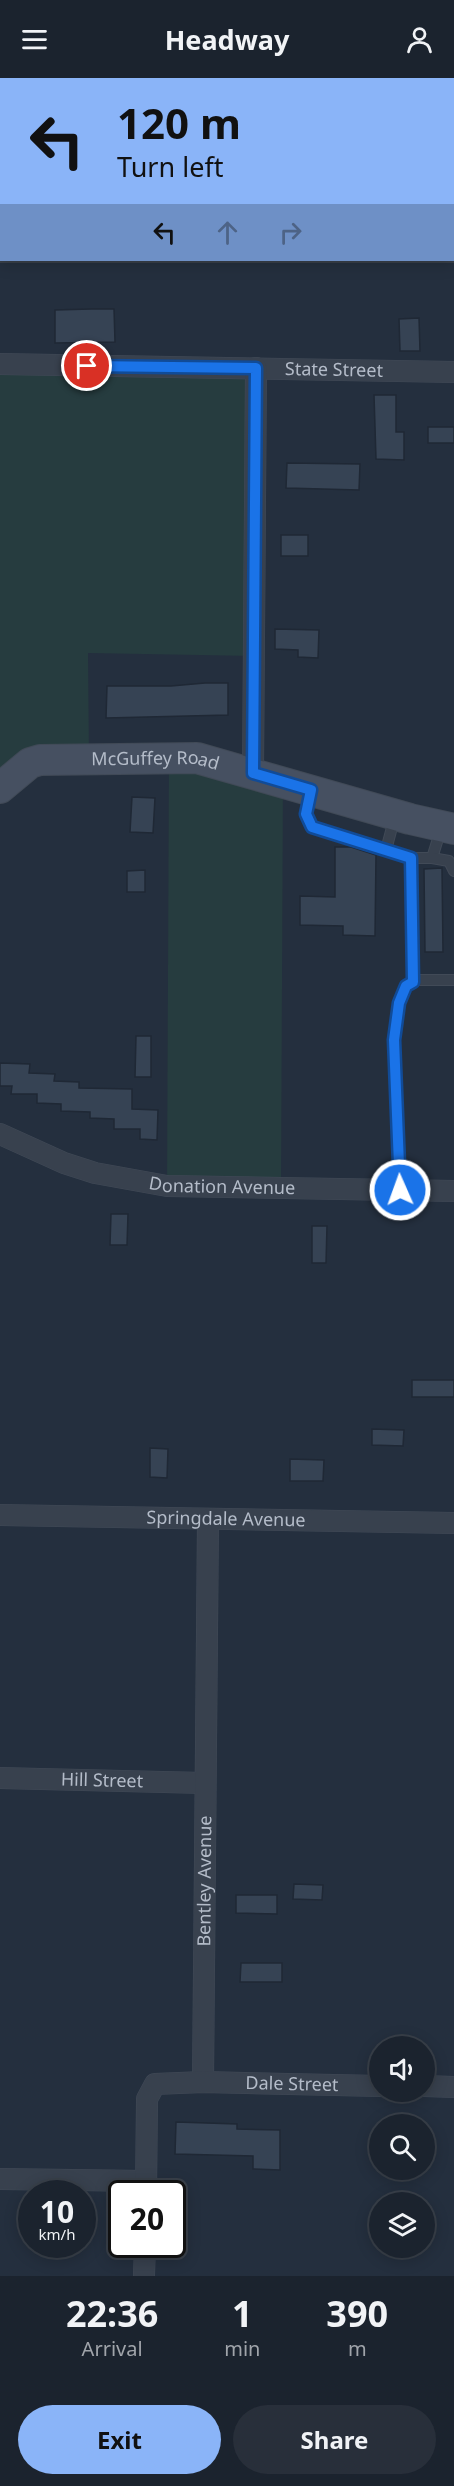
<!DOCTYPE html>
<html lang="en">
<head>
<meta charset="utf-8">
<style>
	body { margin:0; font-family:"Noto Sans",sans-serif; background:#282f3a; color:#f1f3f6; height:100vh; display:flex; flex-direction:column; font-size:22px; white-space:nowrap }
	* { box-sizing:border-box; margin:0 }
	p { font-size:20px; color:#a0a4aa }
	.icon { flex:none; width:33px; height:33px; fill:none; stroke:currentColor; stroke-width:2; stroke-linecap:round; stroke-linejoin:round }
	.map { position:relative; height:2198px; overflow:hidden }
	.details { display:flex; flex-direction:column; background:#1b232e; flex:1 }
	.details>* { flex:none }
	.guide { position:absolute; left:0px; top:0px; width:454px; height:183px; box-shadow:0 3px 15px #0003,0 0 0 2px #39404a; background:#8ab4f8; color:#111; overflow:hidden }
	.controls { position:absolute; left:369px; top:1958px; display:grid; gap:12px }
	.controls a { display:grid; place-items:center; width:66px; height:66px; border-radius:50%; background:#1b232e; box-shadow:0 3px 15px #0003,0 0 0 2px #39404a; font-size:30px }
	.speed { position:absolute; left:18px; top:2102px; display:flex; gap:12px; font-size:30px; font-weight:700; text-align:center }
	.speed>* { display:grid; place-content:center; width:78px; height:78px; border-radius:50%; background:#1b232e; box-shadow:0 3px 15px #0003,0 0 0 2px #39404a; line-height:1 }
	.speed small { font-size:15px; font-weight:400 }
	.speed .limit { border:3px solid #111; border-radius:9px; background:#fff; color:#111 }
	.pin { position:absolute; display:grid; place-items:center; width:51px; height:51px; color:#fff; margin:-26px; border:3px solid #fff; border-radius:50%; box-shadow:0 2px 6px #0007 }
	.me { position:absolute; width:66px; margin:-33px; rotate:358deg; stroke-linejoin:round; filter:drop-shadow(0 0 4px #0008) }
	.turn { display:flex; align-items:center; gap:21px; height:126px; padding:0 18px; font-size:27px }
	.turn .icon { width:78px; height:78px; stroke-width:2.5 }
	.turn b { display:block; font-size:42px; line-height:51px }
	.lanes { display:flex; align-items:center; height:57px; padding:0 18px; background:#0003; justify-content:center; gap:30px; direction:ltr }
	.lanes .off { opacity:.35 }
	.eta { display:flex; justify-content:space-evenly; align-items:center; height:102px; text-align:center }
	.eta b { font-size:36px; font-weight:700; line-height:42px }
	.action { display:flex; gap:12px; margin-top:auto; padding:12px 18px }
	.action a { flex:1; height:69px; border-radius:36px; background:#8ab4f8; color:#111; font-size:24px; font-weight:700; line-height:69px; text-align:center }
	.action a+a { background:#282f3a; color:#f1f3f6 }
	header { display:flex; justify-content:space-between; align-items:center; height:78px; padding:0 18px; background:#1b232e; font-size:27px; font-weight:700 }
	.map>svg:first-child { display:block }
	.green { fill:#263c3f }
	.building { fill:#364354; stroke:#1f2835; stroke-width:1.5 }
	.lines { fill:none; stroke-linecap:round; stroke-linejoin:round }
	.lane-casing { stroke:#414a57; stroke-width:12 }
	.street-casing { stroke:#414a57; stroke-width:22 }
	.secondary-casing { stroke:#414a57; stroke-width:32 }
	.lane { stroke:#38414e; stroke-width:10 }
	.street { stroke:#38414e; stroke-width:21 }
	.secondary { stroke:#465061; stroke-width:30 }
	.route-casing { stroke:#114b97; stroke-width:15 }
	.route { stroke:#1a73e8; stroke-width:10 }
	.labels { text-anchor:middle; stroke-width:6; stroke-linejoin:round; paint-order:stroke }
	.street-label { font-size:18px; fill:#b4bcc9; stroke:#1d2633 }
</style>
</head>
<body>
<header><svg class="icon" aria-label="menu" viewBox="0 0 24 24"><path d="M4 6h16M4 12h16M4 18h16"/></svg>Headway<svg class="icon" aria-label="person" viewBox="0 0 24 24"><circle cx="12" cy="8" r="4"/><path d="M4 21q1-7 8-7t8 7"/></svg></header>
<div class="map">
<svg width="454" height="2198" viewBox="0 0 454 2198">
	<rect width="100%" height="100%" fill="#242f3e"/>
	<!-- green -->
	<g class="green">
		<path d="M 0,286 L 256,290 L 254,578 L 88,575 L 89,681 L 0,710 Z"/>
		<path d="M 169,678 L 283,704 L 281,1111 L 167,1108 Z"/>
	</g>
	<!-- building -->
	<g class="building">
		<path d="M 91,231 L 114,231 L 115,264 L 55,265 L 55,232 Z"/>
		<path d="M 419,240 L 420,273 L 400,273 L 399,241 Z"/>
		<path d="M 374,317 L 396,317 L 396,354 L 404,354 L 404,382 L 376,381 Z"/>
		<rect x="428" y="349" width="26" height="16"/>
		<path d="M 287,385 L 360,386 L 359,412 L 286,410 Z"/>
		<rect x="281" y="457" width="27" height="21"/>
		<path d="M 275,551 L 319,552 L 318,580 L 298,579 L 298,572 L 275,571 Z"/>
		<path d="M 205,605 L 228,605 L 228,637 L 106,640 L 107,608 L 171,608 Z"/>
		<path d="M 132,719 L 155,720 L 153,755 L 130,754 Z"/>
		<path d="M 335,769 L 351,769 L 376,777 L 375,858 L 343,857 L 343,848 L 300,847 L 300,818 L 335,819 Z"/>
		<path d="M 442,790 L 443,874 L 425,874 L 424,791 Z"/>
		<path d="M 145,792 L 145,814 L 127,814 L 127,793 Z"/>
		<path d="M 136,958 L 151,958 L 151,999 L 135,999 Z"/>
		<path d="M 0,985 L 30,986 L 29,995 L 55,996 L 54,1003 L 79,1004 L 79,1010 L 132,1011 L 132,1031 L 158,1032 L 157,1062 L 140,1061 L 140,1051 L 114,1051 L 114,1041 L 90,1040 L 90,1034 L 61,1033 L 61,1026 L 37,1025 L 37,1016 L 11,1016 L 12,1008 L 0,1008 Z"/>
		<path d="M 111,1136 L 128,1136 L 127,1167 L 110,1167 Z"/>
		<path d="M 312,1148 L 327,1148 L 326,1185 L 312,1185 Z"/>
		<rect x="412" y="1302" width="42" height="17"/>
		<path d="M 372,1351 L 404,1352 L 403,1368 L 372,1367 Z"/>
		<path d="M 150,1370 L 168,1371 L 167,1400 L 150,1399 Z"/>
		<path d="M 290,1381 L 324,1382 L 323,1403 L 290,1403 Z"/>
		<path d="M 294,1806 L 323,1807 L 322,1822 L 293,1821 Z"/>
		<path d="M 236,1817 L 277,1817 L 277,1836 L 236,1835 Z"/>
		<path d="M 241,1885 L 282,1885 L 282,1904 L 240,1904 Z"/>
		<path d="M 176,2044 L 237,2046 L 237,2051 L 280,2052 L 280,2092 L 253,2091 L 253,2078 L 175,2076 Z"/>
	</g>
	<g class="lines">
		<defs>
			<g id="lane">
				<path d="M 311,715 L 306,736 L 312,749 L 411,780"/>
				<path d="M 386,772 L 395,738"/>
				<path d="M 432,780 L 441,751"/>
				<path d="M 413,904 L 411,780 L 432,780 L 449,783 L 454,793"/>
				<path d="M 400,1112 L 394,962 L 400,925 L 406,908 L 418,902 L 454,902"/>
			</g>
			<g id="street">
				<path id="s1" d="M 0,286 L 454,294"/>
				<path d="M 253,695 L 256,290"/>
				<path id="s2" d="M 0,1056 L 64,1085 L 95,1095 L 167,1108 L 454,1113"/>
				<path id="s3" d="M 0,1437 L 454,1445"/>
				<path id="s4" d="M 0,1700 L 204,1705"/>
				<path id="s5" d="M 203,2004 L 208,1442"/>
				<path d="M 424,2008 L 454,2009"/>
				<path d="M 0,2101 L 146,2103"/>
				<path id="s6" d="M 146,2115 L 147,2021 L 155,2006 L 203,2004 L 380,2008"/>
				<path d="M 144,2198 L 145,2166"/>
			</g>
			<g id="secondary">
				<path d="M 0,41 L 2,41"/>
				<path d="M 453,48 L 454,48"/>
				<path id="s7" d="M 0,710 L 30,685 L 40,682 L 197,680 L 410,741 L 454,751"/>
			</g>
		</defs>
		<!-- lane casing -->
		<use href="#lane" class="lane-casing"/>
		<!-- street casing -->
		<use href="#street" class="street-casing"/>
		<!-- secondary casing -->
		<use href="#secondary" class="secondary-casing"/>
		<!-- lane -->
		<use href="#lane" class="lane"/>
		<!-- street -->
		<use href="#street" class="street"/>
		<!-- secondary -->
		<use href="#secondary" class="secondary"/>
	</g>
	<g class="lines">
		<defs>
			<path id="route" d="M 87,288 L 256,290 L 253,695 L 311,712 L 306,736 L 312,749 L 411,780 L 413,904 L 406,908 L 399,925 L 394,962 L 400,1112"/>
		</defs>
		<!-- route casing -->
		<use href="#route" class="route-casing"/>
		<!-- route -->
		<use href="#route" class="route"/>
	</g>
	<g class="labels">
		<!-- street labels -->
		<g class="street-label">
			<text dy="6" stroke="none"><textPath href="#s1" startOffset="334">State Street</textPath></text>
			<text dy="6" stroke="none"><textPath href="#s7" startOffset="165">McGuffey Road</textPath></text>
			<text dy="6" stroke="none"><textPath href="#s2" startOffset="231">Donation Avenue</textPath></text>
			<text dy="6" stroke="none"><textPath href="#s3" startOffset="226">Springdale Avenue</textPath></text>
			<text dy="6" stroke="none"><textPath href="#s4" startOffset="102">Hill Street</textPath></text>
			<text dy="6" stroke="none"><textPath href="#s5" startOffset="201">Bentley Avenue</textPath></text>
			<text dy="6" stroke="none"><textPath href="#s6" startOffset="248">Dale Street</textPath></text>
		</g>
	</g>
</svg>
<div class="controls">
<a><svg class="icon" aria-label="sound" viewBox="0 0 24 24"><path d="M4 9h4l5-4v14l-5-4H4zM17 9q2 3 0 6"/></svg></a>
<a><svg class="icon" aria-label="search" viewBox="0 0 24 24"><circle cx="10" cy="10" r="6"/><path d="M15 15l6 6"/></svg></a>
<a><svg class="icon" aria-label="layers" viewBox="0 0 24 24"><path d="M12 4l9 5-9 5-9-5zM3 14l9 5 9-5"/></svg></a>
</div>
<div class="speed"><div>10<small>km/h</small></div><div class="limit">20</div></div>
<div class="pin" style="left:87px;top:288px;background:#d93025"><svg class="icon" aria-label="arrive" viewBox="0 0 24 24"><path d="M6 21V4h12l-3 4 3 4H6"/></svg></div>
<svg class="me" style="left:400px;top:1112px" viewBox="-20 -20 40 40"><circle r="17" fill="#1a73e8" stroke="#fff" stroke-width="3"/><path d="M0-11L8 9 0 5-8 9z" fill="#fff"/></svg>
<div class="guide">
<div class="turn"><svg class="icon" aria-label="left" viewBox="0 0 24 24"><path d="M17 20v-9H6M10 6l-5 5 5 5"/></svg><div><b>120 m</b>Turn left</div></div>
<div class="lanes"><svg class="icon" aria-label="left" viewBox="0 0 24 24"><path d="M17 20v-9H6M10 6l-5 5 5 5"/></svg><svg class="icon off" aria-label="ahead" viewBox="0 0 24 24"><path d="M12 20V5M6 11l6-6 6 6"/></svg><svg class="icon off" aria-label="right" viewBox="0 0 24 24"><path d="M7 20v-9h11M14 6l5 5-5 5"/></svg></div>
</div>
</div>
<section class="details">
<div class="eta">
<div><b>22:36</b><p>Arrival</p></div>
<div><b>1</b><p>min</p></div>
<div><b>390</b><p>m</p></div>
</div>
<div class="action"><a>Exit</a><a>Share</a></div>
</section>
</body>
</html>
